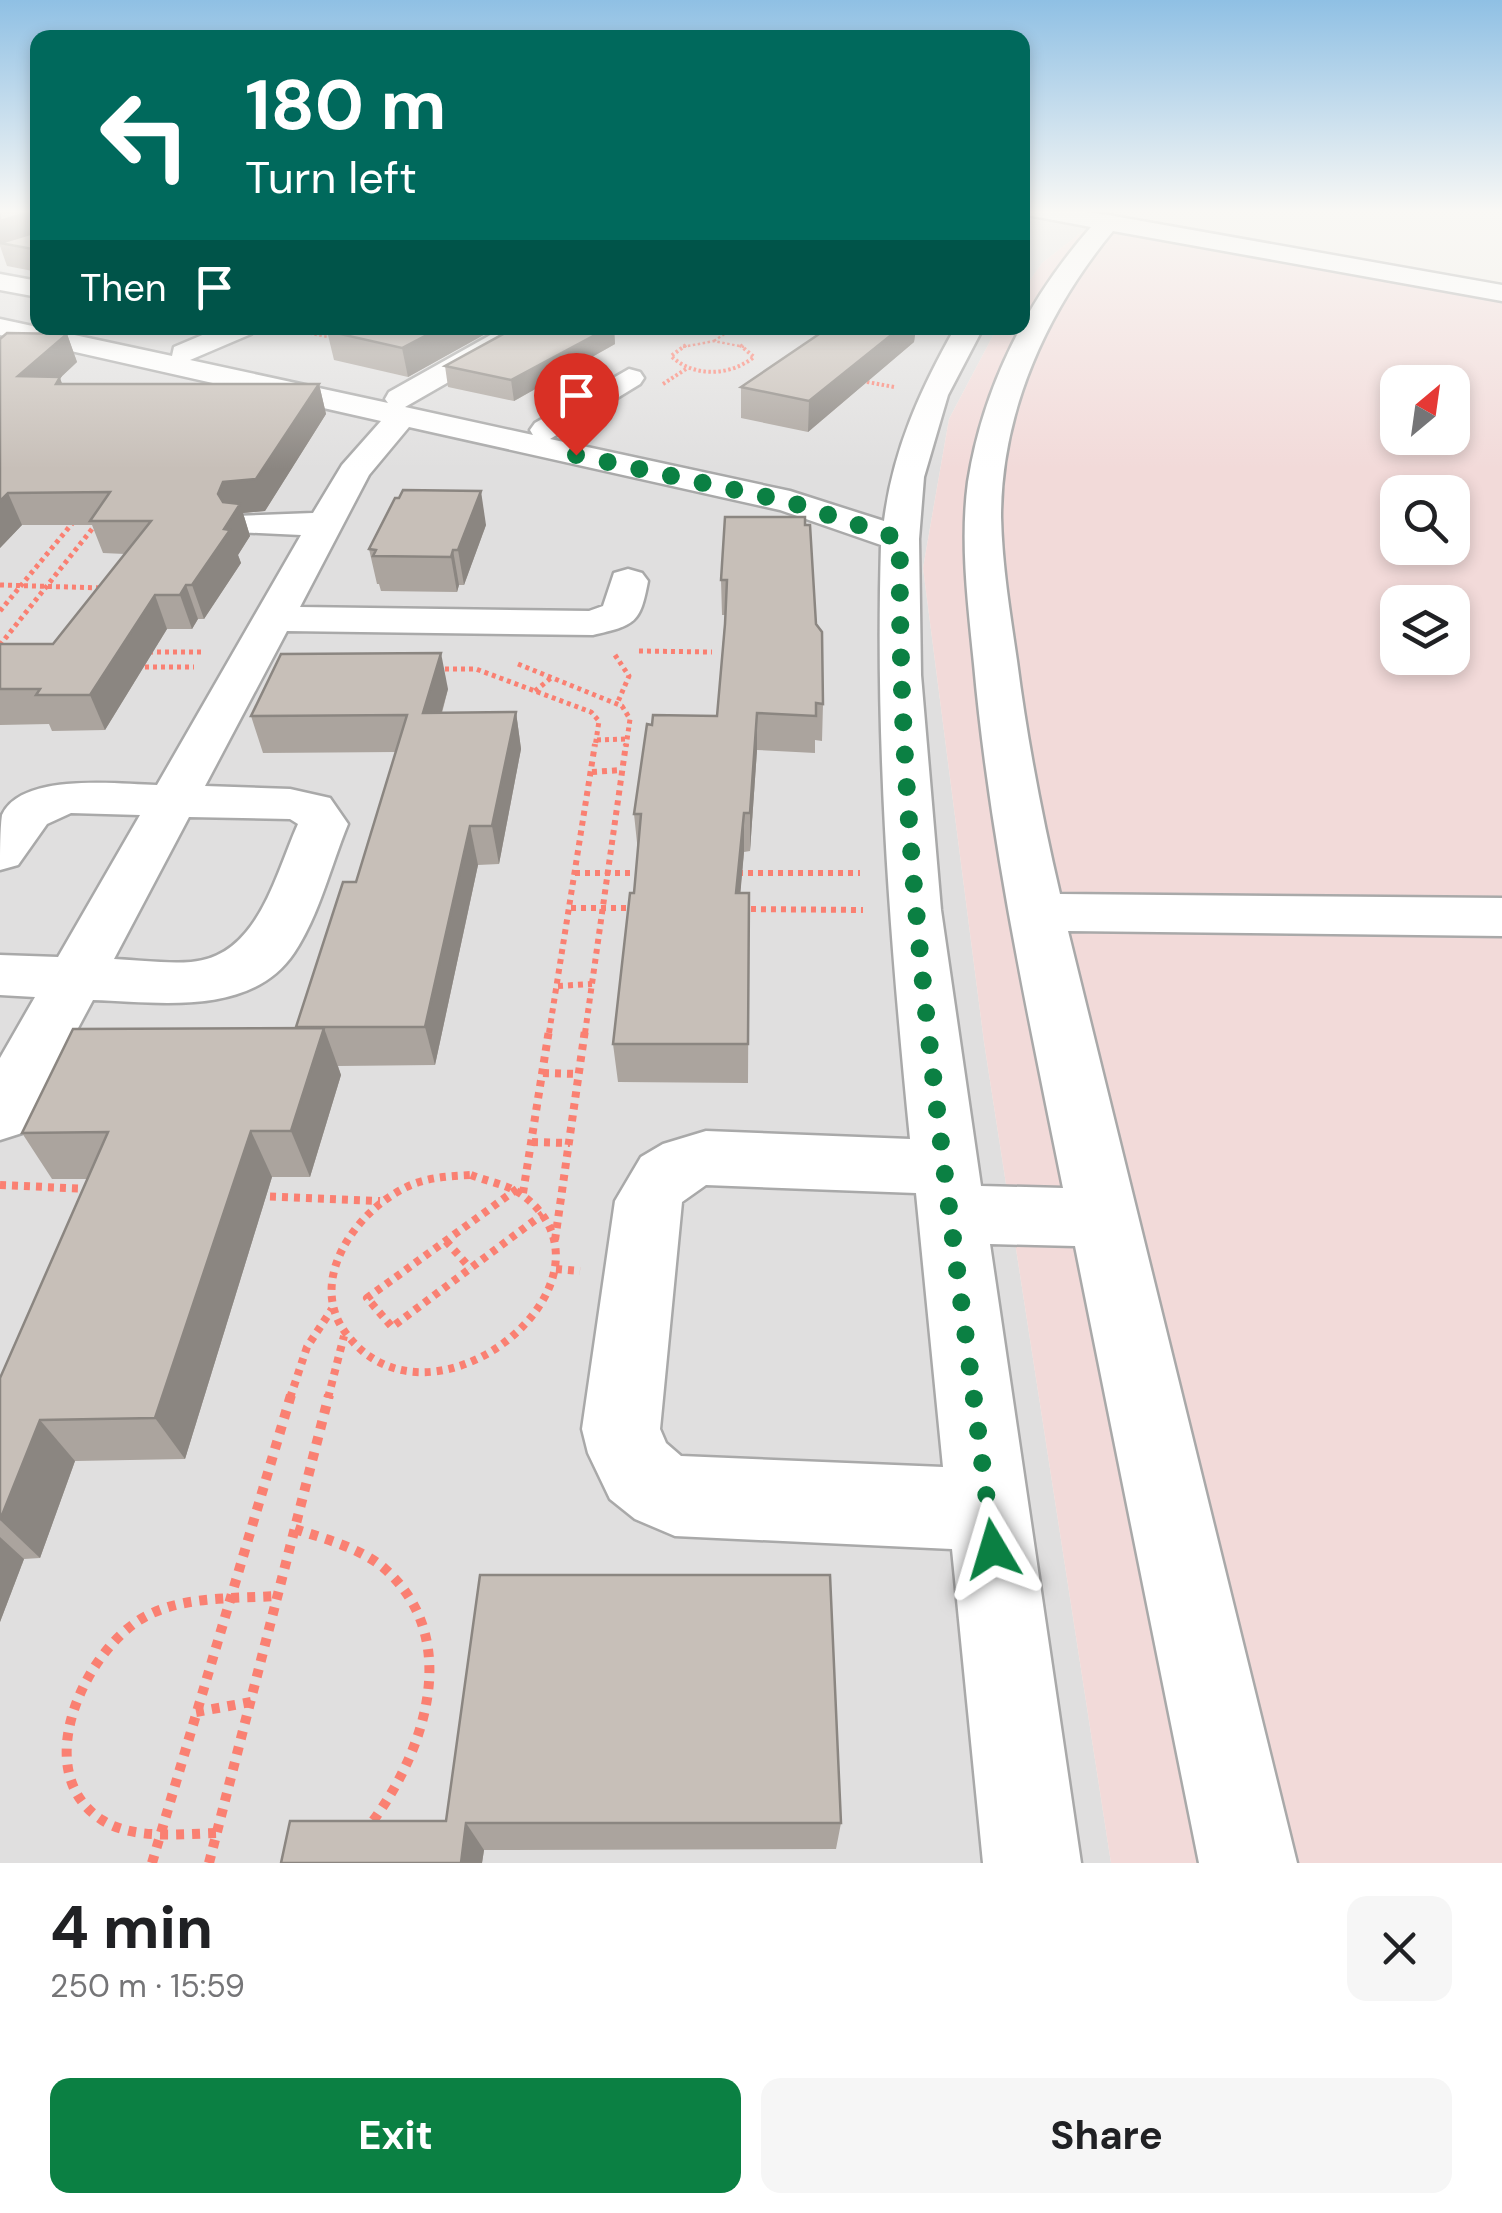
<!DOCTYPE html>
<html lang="en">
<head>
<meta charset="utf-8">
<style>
	body { margin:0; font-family:"DM Sans",sans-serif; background:#f6f6f6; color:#202124; height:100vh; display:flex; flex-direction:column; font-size:38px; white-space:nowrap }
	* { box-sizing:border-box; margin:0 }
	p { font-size:32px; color:#757577 }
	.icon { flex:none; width:55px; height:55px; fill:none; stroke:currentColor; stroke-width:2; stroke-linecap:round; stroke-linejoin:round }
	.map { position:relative; height:1863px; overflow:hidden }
	.panel { display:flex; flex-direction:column; background:#fff; flex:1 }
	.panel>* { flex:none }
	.hud { position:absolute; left:30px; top:30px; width:1000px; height:305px; border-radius:20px; box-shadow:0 5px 15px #0003; background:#00695c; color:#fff; overflow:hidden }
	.needle { width:65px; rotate:29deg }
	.fabs { position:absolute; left:1380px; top:365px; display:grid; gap:20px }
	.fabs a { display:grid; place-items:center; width:90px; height:90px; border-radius:20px; background:#fff; box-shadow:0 5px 15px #0003; font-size:50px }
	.pin { position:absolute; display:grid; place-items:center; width:85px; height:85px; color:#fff; margin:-102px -42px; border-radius:50% 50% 50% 0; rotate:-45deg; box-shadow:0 0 10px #0007 }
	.pin .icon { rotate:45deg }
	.me { position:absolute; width:110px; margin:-55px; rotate:353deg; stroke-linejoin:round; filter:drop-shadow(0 0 8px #0008) }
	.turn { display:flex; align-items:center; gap:35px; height:210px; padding:0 50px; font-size:45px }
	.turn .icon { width:130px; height:130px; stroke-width:2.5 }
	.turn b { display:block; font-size:70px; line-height:85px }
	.then { display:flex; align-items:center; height:95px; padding:0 50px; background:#0003; gap:20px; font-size:38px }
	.round { display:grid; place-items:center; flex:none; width:105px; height:105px; border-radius:20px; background:#f6f6f6 }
	.head { display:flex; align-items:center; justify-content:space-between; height:170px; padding:0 50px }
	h1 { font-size:60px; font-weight:700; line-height:75px }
	.action { display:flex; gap:20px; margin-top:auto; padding:20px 50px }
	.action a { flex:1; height:115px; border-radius:20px; background:#0b8043; color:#fff; font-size:40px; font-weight:700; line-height:115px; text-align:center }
	.action a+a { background:#f6f6f6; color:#202124 }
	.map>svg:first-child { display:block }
	.residential { fill:#e0dfdf }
	.commercial { fill:#f2dad9; fill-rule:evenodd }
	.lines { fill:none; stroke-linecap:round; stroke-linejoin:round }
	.minor-casing { stroke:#a9a9a9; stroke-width:5 }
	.path-far5 { stroke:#fa8072; stroke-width:2.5; stroke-dasharray:2.5 2.5; stroke-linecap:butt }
	.path-far4 { stroke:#fa8072; stroke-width:4; stroke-dasharray:2.5 2.5; stroke-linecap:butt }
	.path-far3 { stroke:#fa8072; stroke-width:5; stroke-dasharray:4 4; stroke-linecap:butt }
	.path-far2 { stroke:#fa8072; stroke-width:6; stroke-dasharray:5 5; stroke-linecap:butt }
	.path-far1 { stroke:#fa8072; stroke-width:8; stroke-dasharray:6 6; stroke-linecap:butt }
	.path { stroke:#fa8072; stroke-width:10; stroke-dasharray:8 8; stroke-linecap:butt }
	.minor { fill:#fff; fill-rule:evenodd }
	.wall { fill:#aba49e }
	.shaded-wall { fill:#8b8681 }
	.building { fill:#c7bfb8; stroke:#8b8681; stroke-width:2.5 }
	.route { stroke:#0b8043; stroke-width:18; stroke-dasharray:0 32.4 }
</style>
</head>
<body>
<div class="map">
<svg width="1502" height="1863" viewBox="0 0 1502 1863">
	<rect width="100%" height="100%" fill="#f2efe9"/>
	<!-- residential -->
	<g class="residential">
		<path d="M 0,209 L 37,209 L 38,328 L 997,328 L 949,419 L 923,568 L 984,1042 L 1111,1863 L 0,1863 Z"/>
		<path d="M 1023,209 L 1053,209 L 1101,217 L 1042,263 L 1023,290 Z"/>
	</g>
	<!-- commercial -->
	<path class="commercial" d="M 1101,217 L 1502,286 L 1502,1863 L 1111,1863 L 984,1042 L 923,568 L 949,419 L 997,328 L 1022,328 L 1023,290 L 1042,263 ZM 1398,382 L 1452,382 L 1452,438 L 1398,438 ZM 1398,492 L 1452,492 L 1452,548 L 1398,548 ZM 1398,602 L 1452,602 L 1452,658 L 1398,658 Z"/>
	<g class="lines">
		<defs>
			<g id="minor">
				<path d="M 1022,209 L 1066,209 L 1108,215 L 1502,285 L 1502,301 L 1113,231 C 1047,311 1001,411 1001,517 C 1002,565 1010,613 1017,661 C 1027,739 1042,817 1060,894 L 1502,898 L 1502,936 L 1068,931 L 1297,1863 L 1199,1863 L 1075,1246 L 990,1244 L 1081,1863 L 983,1863 L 952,1549 L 675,1536 L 635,1519 L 610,1499 L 588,1453 L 582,1429 L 615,1201 L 641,1157 L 663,1144 L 706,1131 L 910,1139 C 890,937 875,748 881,545 L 780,510 L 409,427 L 369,475 L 300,607 L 589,611 L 603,606 L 614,573 L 628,569 L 642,573 L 648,581 C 640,624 635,625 593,635 L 287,631 L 205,786 L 290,789 L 330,798 L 348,824 C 331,865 319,916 294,953 C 251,1017 159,1002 93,1000 L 22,1133 L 0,1140 L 0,1058 L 35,997 L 0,995 L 0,955 L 58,957 L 140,815 L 71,813 L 47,824 L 18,865 L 0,870 C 0,854 0,829 2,815 C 21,772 119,784 157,785 L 301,535 L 236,532 L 231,524 L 236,516 L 313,513 L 342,465 L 381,421 L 0,335 L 0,319 L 172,356 L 174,347 L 219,328 L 255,328 L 251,334 L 190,360 L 388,403 L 385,399 L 389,392 L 503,328 L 536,328 L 532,334 L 405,407 L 533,435 L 530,430 L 535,423 L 629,369 L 640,372 L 644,378 L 640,384 L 550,439 L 790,491 L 884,521 C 893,450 920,390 955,328 L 983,328 L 948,395 L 924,477 L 919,539 L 921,675 L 941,910 L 981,1186 L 1063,1188 C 1028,1014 990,841 974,664 C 968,604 960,542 968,482 C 983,386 1028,299 1091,227 L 1022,214 ZM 189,817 L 290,819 L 298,824 C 275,875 258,957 191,962 C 166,964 139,960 114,959 ZM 706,1185 L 916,1193 L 943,1467 L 681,1456 L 666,1443 L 660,1429 L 682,1202 Z"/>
				<path d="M 0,274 L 38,281 L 38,297 L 0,290 Z"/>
			</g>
		</defs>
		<!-- minor casing -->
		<use href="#minor" class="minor-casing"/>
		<!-- path-far5 -->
		<g class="path-far5">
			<path d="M 280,328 L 333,338"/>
			<path d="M 797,328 L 825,333"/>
			<path d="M 714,341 L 733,328"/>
			<path d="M 683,347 L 714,341 L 744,347"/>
		</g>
		<!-- path-far4 -->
		<g class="path-far4">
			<path d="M 686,345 L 671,356 C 694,378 730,376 754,357 L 740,345"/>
			<path d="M 862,381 L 894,387"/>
			<path d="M 663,384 L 686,369"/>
			<path d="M 73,523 L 77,518"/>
		</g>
		<!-- path-far3 -->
		<g class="path-far3">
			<path d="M 0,585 L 103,588"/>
			<path d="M 0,611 L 75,520"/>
			<path d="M 0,645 L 96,524"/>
			<path d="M 639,651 L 712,652"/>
			<path d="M 149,652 L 201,652"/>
			<path d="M 615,655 L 629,676 L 617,704"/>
			<path d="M 518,664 L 622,706 L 630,719 L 626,747"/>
			<path d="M 137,667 L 194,667"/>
			<path d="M 437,669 L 476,669 L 591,712 L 599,721 L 595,747"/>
			<path d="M 535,691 L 551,678"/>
			<path d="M 597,740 L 626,739"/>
		</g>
		<!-- path-far2 -->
		<g class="path-far2">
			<path d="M 592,772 L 622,770"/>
			<path d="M 575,873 L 640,873"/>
			<path d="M 738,873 L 860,873"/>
			<path d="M 571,908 L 633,908"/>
			<path d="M 741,909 L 863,910"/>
			<path d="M 558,986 L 592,984"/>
			<path d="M 549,1033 L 595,744"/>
			<path d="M 585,1033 L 626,744"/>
		</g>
		<!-- path-far1 -->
		<g class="path-far1">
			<path d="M 543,1073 L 579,1074"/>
			<path d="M 532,1142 L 570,1143"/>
			<path d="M 471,1175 C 486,1181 508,1185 521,1194 C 638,1279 430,1450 345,1332 C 306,1278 359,1207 411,1185 C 430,1177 451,1176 471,1175 Z"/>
			<path d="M 0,1185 L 90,1189"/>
			<path d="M 517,1189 L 367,1298 L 392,1327 L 543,1214"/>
			<path d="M 523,1193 L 549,1030"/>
			<path d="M 258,1196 L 380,1201"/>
			<path d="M 555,1240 L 585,1030"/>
			<path d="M 446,1241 L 470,1268"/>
			<path d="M 556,1269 L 580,1271"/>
			<path d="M 290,1398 L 307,1347 L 332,1309"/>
			<path d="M 328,1398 L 344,1336"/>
		</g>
		<!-- path -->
		<g class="path">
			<path d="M 295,1529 C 325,1539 361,1548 385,1569 C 464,1640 424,1753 370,1825"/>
			<path d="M 196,1712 L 251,1702"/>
			<path d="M 216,1833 C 181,1834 133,1840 102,1820 C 31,1774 80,1662 135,1623 C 174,1595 231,1599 277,1596"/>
			<path d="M 152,1863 L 291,1395"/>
			<path d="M 209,1863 L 329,1395"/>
		</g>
		<!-- minor -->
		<use href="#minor" class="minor"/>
	</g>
	<!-- wall -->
	<g class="wall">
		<path d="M 0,209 L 38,209 L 38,272 L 7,266 L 0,246 Z"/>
		<path d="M 496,328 L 408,377 L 334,360 L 327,331 Z"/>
		<path d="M 514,328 L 614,328 L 615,344 L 514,401 L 448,387 L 445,366 Z"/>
		<path d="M 828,328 L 916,328 L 914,342 L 808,432 L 741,418 L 741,387 Z"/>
		<path d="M 67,334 L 77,362 L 60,378 L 62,384 L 319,384 L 326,414 L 265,511 L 243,513 L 250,536 L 238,555 L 241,563 L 204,619 L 198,619 L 192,629 L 167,629 L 105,730 L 52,731 L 49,724 L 0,725 L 0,644 L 53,644 L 125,554 L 103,553 L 92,525 L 22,525 L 0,548 L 0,339 Z"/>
		<path d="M 725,517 L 816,624 L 823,704 L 822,741 L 815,740 L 815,753 L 757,750 L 750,851 L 744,852 L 740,893 L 749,893 L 748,1083 L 618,1082 L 613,1044 L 634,893 L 638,852 L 634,814 L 652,725 L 717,716 L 725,615 L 722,615 L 721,580 Z"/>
		<path d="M 486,525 L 464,585 L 459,585 L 457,592 L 381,591 L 379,584 L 377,584 L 369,549 Z"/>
		<path d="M 448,689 L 442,713 L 516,712 L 521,749 L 499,864 L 478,865 L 435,1065 L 338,1066 L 341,1075 L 310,1177 L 272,1177 L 185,1459 L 75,1461 L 40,1558 L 24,1559 L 0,1622 L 0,1378 L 87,1179 L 52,1179 L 22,1133 L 296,1028 L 356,882 L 396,752 L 263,753 L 251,716 Z"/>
		<path d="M 290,1821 L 841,1823 L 836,1849 L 484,1850 L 482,1863 L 281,1863 Z"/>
	</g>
	<!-- shaded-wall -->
	<g class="shaded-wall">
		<path d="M 29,212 L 37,234 L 0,243 L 0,221 Z"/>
		<path d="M 440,328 L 496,328 L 408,377 L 402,348 Z"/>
		<path d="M 608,328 L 614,328 L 615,344 L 514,401 L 511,380 Z"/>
		<path d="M 900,328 L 916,328 L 914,342 L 808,432 L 809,401 Z"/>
		<path d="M 67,334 L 77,362 L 60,378 L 70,406 L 18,376 Z"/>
		<path d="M 319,384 L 326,414 L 265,511 L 243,513 L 250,536 L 238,555 L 241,563 L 204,619 L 192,585 L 218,494 L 223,482 Z"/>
		<path d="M 481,491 L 486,525 L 464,585 L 458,550 Z"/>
		<path d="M 8,493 L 22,525 L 0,548 L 0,501 Z"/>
		<path d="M 453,550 L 459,585 L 457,592 L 451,557 Z"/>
		<path d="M 186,585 L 198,619 L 192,629 L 180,595 Z"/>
		<path d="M 155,595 L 167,629 L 105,730 L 90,695 Z"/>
		<path d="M 441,653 L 448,689 L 431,750 L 423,713 Z"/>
		<path d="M 516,712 L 521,749 L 499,864 L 492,826 Z"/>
		<path d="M 757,713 L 757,750 L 750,851 L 750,813 Z"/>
		<path d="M 744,813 L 744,852 L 737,932 L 736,893 Z"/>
		<path d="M 470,826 L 478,865 L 435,1065 L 425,1027 Z"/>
		<path d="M 324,1028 L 341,1075 L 310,1177 L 291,1131 Z"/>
		<path d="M 251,1131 L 272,1177 L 185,1459 L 155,1418 Z"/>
		<path d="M 40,1420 L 75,1461 L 40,1558 L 0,1520 Z"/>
		<path d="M 0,1537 L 24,1559 L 0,1622 Z"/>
		<path d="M 466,1823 L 484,1850 L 482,1863 L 461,1863 Z"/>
	</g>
	<!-- building -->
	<g class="building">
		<path d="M 0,209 L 38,209 L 38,250 L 0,243 L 33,233 L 34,216 L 29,212 L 0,221 Z"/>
		<path d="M 335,328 L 440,328 L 402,348 L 327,331 Z"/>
		<path d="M 514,328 L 608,328 L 511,380 L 445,366 Z"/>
		<path d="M 828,328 L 900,328 L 809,401 L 741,387 Z"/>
		<path d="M 7,333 L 67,334 L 18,376 L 60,377 L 56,384 L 319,384 L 256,479 L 223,482 L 218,494 L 223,502 L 240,504 L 224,529 L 230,530 L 192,585 L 186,585 L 180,595 L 155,595 L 90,695 L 36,695 L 40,689 L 0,689 L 0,644 L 53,644 L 151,521 L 90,521 L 110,492 L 8,493 L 0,501 L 0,339 Z"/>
		<path d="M 403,490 L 481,491 L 458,550 L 453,550 L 451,557 L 373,556 L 376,550 L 369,549 L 395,498 L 399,498 Z"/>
		<path d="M 725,517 L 805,517 L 805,525 L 810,525 L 816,624 L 822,632 L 823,704 L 816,703 L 816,716 L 757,713 L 750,813 L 744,813 L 736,893 L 749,893 L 748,1044 L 613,1044 L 630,893 L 634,893 L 641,814 L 634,814 L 647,724 L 652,725 L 653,715 L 717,716 L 725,624 L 727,580 L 721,580 Z"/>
		<path d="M 441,653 L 423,713 L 516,712 L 492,826 L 470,826 L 425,1027 L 296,1027 L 343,882 L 356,882 L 407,715 L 251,716 L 281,654 Z"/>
		<path d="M 324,1028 L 291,1131 L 251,1131 L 155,1418 L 40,1420 L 0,1520 L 0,1378 L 108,1132 L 22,1133 L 73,1029 Z"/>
		<path d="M 480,1575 L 830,1575 L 841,1823 L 466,1823 L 461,1863 L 281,1863 L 290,1821 L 446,1821 Z"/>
	</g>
	<!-- sky -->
	<linearGradient id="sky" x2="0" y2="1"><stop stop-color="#8fc0e4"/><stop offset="0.45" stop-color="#f9f8f5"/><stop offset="1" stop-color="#f9f8f5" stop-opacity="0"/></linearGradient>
	<rect width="1502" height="469" fill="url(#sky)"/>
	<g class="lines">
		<!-- route -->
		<path class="route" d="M 576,455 L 790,502 L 900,539 C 896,878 952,1213 993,1549"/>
	</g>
</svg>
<div class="fabs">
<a><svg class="needle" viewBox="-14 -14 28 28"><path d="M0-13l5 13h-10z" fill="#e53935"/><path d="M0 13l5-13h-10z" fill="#757577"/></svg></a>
<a><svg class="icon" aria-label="search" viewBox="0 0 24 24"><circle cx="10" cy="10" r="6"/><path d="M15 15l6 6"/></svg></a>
<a><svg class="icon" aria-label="layers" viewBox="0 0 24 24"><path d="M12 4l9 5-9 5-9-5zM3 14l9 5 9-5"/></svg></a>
</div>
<div class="pin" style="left:576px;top:455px;background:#d93025"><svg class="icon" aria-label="arrive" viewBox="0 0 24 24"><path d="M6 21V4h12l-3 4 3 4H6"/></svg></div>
<svg class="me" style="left:993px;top:1549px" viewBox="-20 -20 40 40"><path d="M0-17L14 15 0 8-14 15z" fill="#0b8043" stroke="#fff" stroke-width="4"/></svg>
<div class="hud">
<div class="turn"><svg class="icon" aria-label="left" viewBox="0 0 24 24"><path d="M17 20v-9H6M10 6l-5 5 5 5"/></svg><div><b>180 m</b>Turn left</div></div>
<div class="then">Then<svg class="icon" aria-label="arrive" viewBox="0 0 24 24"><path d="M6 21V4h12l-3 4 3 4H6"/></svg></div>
</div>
</div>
<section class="panel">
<div class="head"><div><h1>4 min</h1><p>250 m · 15:59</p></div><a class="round"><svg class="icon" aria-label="close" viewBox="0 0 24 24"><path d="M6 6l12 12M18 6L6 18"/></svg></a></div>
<div class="action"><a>Exit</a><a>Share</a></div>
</section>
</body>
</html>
